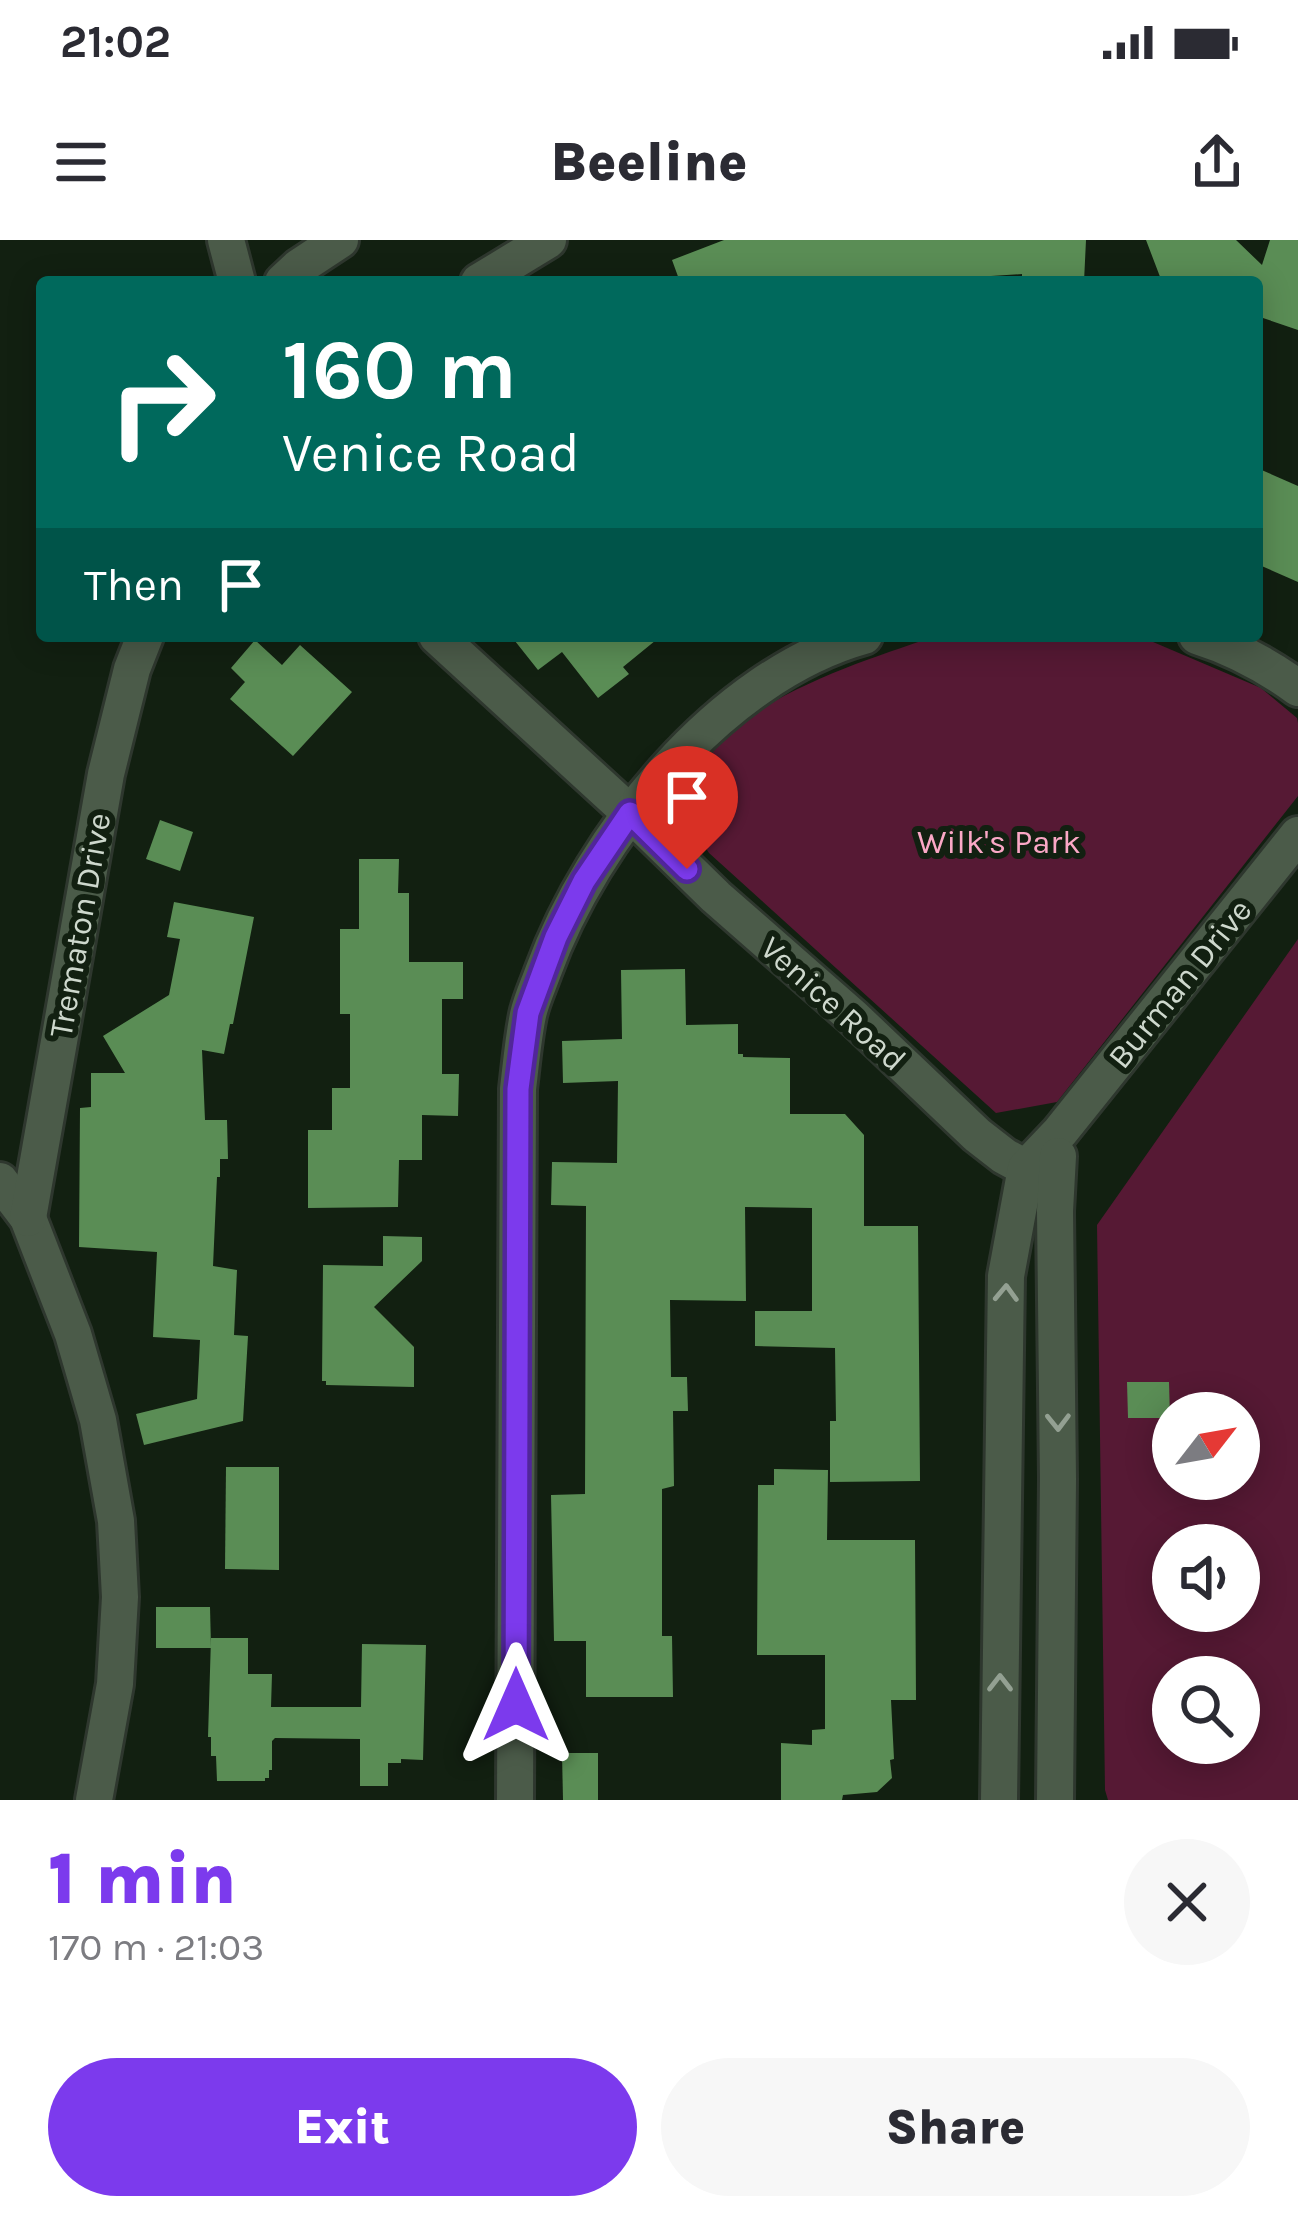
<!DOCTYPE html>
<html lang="en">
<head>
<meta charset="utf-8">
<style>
	body { margin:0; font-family:Karla,sans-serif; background:#f7f7f7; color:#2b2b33; height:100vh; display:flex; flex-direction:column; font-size:45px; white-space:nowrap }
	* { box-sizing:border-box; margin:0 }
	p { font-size:39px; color:#7c7c81 }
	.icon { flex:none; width:66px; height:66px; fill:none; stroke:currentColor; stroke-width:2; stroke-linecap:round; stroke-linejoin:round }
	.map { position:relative; height:1560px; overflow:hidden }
	.panel { display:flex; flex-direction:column; background:#fff; flex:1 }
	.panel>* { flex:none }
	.banner { position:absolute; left:36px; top:36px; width:1227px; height:366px; border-radius:12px; box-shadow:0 6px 30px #0003; background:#00695c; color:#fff; overflow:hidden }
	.needle { width:78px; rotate:59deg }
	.buttons { position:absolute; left:1152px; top:1152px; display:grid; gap:24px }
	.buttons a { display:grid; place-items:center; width:108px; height:108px; border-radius:50%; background:#fff; box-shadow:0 6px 30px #0003; font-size:60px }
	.pin { position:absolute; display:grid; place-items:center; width:102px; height:102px; color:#fff; margin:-123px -51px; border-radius:50% 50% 50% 0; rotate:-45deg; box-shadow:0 0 12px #0007 }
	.pin .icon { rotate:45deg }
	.me { position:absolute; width:132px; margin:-66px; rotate:0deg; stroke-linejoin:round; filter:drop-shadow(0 0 9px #0008) }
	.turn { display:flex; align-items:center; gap:42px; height:252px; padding:0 48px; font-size:54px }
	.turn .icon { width:156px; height:156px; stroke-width:2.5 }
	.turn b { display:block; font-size:84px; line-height:102px }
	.then { display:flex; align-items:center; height:114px; padding:0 48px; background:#0003; gap:24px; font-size:45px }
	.round { display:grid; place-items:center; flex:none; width:126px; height:126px; border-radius:63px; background:#f7f7f7 }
	.overview { display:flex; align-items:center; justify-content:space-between; height:204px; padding:0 48px }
	h1 { font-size:72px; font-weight:800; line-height:90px; color:#7c3aed }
	.cta { display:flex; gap:24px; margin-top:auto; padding:24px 48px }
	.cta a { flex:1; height:138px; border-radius:72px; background:#7c3aed; color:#fff; font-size:48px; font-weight:800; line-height:138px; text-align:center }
	.cta a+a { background:#f7f7f7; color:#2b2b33 }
	.status { display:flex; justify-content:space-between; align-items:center; height:84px; padding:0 60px; background:#fff; direction:ltr }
	.status svg { height:33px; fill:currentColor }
	header { display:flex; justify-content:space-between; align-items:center; height:156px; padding:0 48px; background:#fff; font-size:54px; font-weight:800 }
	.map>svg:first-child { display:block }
	.green { fill:#561934; fill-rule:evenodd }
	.building { fill:#5a8d55 }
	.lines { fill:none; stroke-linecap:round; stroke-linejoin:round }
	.minor-casing { stroke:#2e372e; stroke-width:42 }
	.minor { stroke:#4b5b49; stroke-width:36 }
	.oneway { stroke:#93a092 }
	.route-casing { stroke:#51269a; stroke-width:30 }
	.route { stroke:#7c3aed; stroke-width:21 }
	.labels { text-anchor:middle; stroke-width:12; stroke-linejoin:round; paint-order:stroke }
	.park-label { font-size:33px; fill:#fba8c6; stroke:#122011 }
	.street-label { font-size:33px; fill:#ced8cd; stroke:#122011 }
</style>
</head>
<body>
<div class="status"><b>21:02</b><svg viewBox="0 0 49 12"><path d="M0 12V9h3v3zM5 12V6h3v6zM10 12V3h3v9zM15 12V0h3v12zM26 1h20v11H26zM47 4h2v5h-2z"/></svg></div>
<header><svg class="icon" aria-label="menu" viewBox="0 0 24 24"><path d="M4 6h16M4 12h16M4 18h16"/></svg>Beeline<svg class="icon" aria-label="share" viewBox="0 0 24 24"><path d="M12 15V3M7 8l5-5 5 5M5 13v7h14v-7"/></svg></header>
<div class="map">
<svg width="1298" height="1560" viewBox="0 0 1298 1560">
	<rect width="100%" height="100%" fill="#122011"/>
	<!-- green -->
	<g class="green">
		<path d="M 936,396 L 1139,396 L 1261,448 L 1297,478 L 1298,483 L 1298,556 L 1057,862 L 996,873 L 709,613 C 703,603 693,592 691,581 C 668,478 864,421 936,396 Z"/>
		<path d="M 1298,699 L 1298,1560 L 1108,1560 L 1105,1550 L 1097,985 ZM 1173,1173 L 1239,1173 L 1239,1239 L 1173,1239 ZM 1173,1305 L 1239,1305 L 1239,1371 L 1173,1371 ZM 1173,1437 L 1239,1437 L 1239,1503 L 1173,1503 Z"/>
	</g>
	<!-- building -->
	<g class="building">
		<path d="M 724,0 L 1086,0 L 1084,42 L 1022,40 L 1022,34 L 945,39 L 945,42 L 680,42 L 672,20 Z"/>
		<path d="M 1146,0 L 1236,0 L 1262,25 L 1270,0 L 1298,0 L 1298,90 L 1257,76 L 1257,42 L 1162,42 Z"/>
		<path d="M 1257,228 L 1298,246 L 1298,342 L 1257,324 Z"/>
		<path d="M 511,396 L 661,396 L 623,427 L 629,434 L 598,458 L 562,412 L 538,430 Z"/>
		<path d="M 255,400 L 282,425 L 300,405 L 352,452 L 293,516 L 230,459 L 245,442 L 231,428 Z"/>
		<path d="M 160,580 L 193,592 L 180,631 L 146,619 Z"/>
		<path d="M 359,619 L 399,619 L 398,653 L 409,653 L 409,722 L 463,722 L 463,759 L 442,759 L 442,834 L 459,834 L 458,876 L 422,875 L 422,920 L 399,920 L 398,967 L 308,968 L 308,890 L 332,890 L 332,848 L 350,848 L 350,774 L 340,774 L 340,689 L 359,689 Z"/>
		<path d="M 174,662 L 254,677 L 233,784 L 230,784 L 224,814 L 202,810 L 205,880 L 227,880 L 228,919 L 220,919 L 220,937 L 217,937 L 213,1026 L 237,1030 L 234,1095 L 248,1096 L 243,1181 L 144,1205 L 136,1174 L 197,1159 L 200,1100 L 153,1097 L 157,1012 L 79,1007 L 80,868 L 91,867 L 91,833 L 125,833 L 103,796 L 169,755 L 180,699 L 167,697 Z"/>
		<path d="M 685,729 L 686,785 L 738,784 L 738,814 L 743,814 L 743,817 L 790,818 L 790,874 L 845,874 L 864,895 L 864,986 L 918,986 L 920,1241 L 830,1242 L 830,1181 L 836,1181 L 835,1108 L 755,1106 L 755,1071 L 812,1071 L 812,968 L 745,967 L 746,1061 L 670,1060 L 671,1137 L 687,1137 L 688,1171 L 673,1171 L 674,1246 L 662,1249 L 662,1396 L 672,1396 L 673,1457 L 586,1457 L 586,1401 L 554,1401 L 551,1255 L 585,1254 L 586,966 L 551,965 L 552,922 L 617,923 L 618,841 L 563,843 L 562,801 L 622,799 L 621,730 Z"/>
		<path d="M 383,996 L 422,997 L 422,1021 L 374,1067 L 414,1107 L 414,1147 L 326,1145 L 326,1141 L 322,1141 L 323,1025 L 383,1026 Z"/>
		<path d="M 1127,1142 L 1169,1142 L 1170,1178 L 1128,1178 Z"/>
		<path d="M 226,1227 L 279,1227 L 279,1330 L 225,1329 Z"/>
		<path d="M 774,1229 L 828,1230 L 827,1300 L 915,1300 L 916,1460 L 891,1460 L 894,1519 L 890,1520 L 892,1538 L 877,1552 L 843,1555 L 842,1560 L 781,1560 L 781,1503 L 812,1505 L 812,1490 L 825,1489 L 825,1415 L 757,1415 L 758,1245 L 774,1245 Z"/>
		<path d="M 156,1367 L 210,1367 L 211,1408 L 156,1408 Z"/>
		<path d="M 211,1398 L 248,1398 L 248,1434 L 272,1434 L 271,1467 L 361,1467 L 362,1404 L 426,1405 L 423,1520 L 401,1519 L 401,1523 L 388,1523 L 388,1546 L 360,1546 L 360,1499 L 275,1498 L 272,1501 L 272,1530 L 269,1530 L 269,1538 L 265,1538 L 265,1541 L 217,1541 L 216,1516 L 211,1516 L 211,1497 L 208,1497 Z"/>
		<path d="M 562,1513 L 598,1513 L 598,1560 L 563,1560 Z"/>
	</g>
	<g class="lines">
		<defs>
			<g id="minor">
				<path d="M 226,0 L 237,42"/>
				<path d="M 283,42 L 299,27 L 340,0"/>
				<path d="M 479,42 L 548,0"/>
				<path d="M 437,396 L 630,573 L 716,657 L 853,777 L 977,895 L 1004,916 L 1026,928 L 1056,939"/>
				<path d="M 1197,396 C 1232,407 1268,426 1298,448"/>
				<path d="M 0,941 L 28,978 L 73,1094 L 98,1180 L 116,1281 L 120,1357 L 115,1444 L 94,1560"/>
				<path d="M 28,978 L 106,534 L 132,429 L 145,396"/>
				<path d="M 515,1560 L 518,849 C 521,824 523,799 528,775 C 531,761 538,746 543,732 C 592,597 720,436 864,396"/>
				<path d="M 999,1560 L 1006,1036 L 1026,928 L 1060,892 L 1298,595"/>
				<path d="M 1055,1560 L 1058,1239 L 1055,971 L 1058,916"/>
			</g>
		</defs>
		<!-- minor casing -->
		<use href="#minor" class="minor-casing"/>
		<!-- minor -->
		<use href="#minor" class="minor"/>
	</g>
	<!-- one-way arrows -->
	<defs><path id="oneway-chevron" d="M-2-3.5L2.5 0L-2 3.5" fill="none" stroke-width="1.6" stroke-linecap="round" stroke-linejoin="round" transform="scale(3)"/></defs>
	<g class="oneway">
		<use href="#oneway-chevron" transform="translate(1006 1053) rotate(-88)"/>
		<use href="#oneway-chevron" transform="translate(1058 1182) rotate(89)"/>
		<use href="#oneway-chevron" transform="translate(1000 1443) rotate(-90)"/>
	</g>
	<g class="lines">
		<defs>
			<path id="route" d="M 516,1465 L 518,849 L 528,773 L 556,697 L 584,641 L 630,573 L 687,629"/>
		</defs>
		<!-- route casing -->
		<use href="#route" class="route-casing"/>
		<!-- route -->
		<use href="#route" class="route"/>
	</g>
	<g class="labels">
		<!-- park labels -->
		<g class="park-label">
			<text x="999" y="613">Wilk's Park</text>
		</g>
		<!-- street labels -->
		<g class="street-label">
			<text transform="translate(79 685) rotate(-80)" y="12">Trematon Drive</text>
			<text transform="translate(1179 743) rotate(-51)" y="12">Burman Drive</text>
			<text transform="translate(834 763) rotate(42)" y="12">Venice Road</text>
		</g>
	</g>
</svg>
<div class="buttons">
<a><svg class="needle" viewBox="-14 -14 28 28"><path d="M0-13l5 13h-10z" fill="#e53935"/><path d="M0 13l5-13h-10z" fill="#7c7c81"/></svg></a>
<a><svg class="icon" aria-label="sound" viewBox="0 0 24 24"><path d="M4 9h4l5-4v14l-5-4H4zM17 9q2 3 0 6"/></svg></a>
<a><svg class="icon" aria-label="search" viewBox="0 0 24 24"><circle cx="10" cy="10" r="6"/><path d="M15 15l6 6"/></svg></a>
</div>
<div class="pin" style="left:687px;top:629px;background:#d93025"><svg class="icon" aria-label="arrive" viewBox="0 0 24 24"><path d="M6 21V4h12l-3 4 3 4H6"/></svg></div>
<svg class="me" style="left:516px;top:1465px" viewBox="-20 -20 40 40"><path d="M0-17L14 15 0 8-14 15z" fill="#7c3aed" stroke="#fff" stroke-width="4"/></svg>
<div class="banner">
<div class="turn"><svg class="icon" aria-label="right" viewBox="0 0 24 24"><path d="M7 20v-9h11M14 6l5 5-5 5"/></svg><div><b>160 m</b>Venice Road</div></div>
<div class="then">Then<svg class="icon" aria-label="arrive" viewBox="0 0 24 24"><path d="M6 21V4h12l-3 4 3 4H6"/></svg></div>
</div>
</div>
<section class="panel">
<div class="overview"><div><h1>1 min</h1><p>170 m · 21:03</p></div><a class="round"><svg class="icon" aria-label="close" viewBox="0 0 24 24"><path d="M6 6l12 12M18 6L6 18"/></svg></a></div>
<div class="cta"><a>Exit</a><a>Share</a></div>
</section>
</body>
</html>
